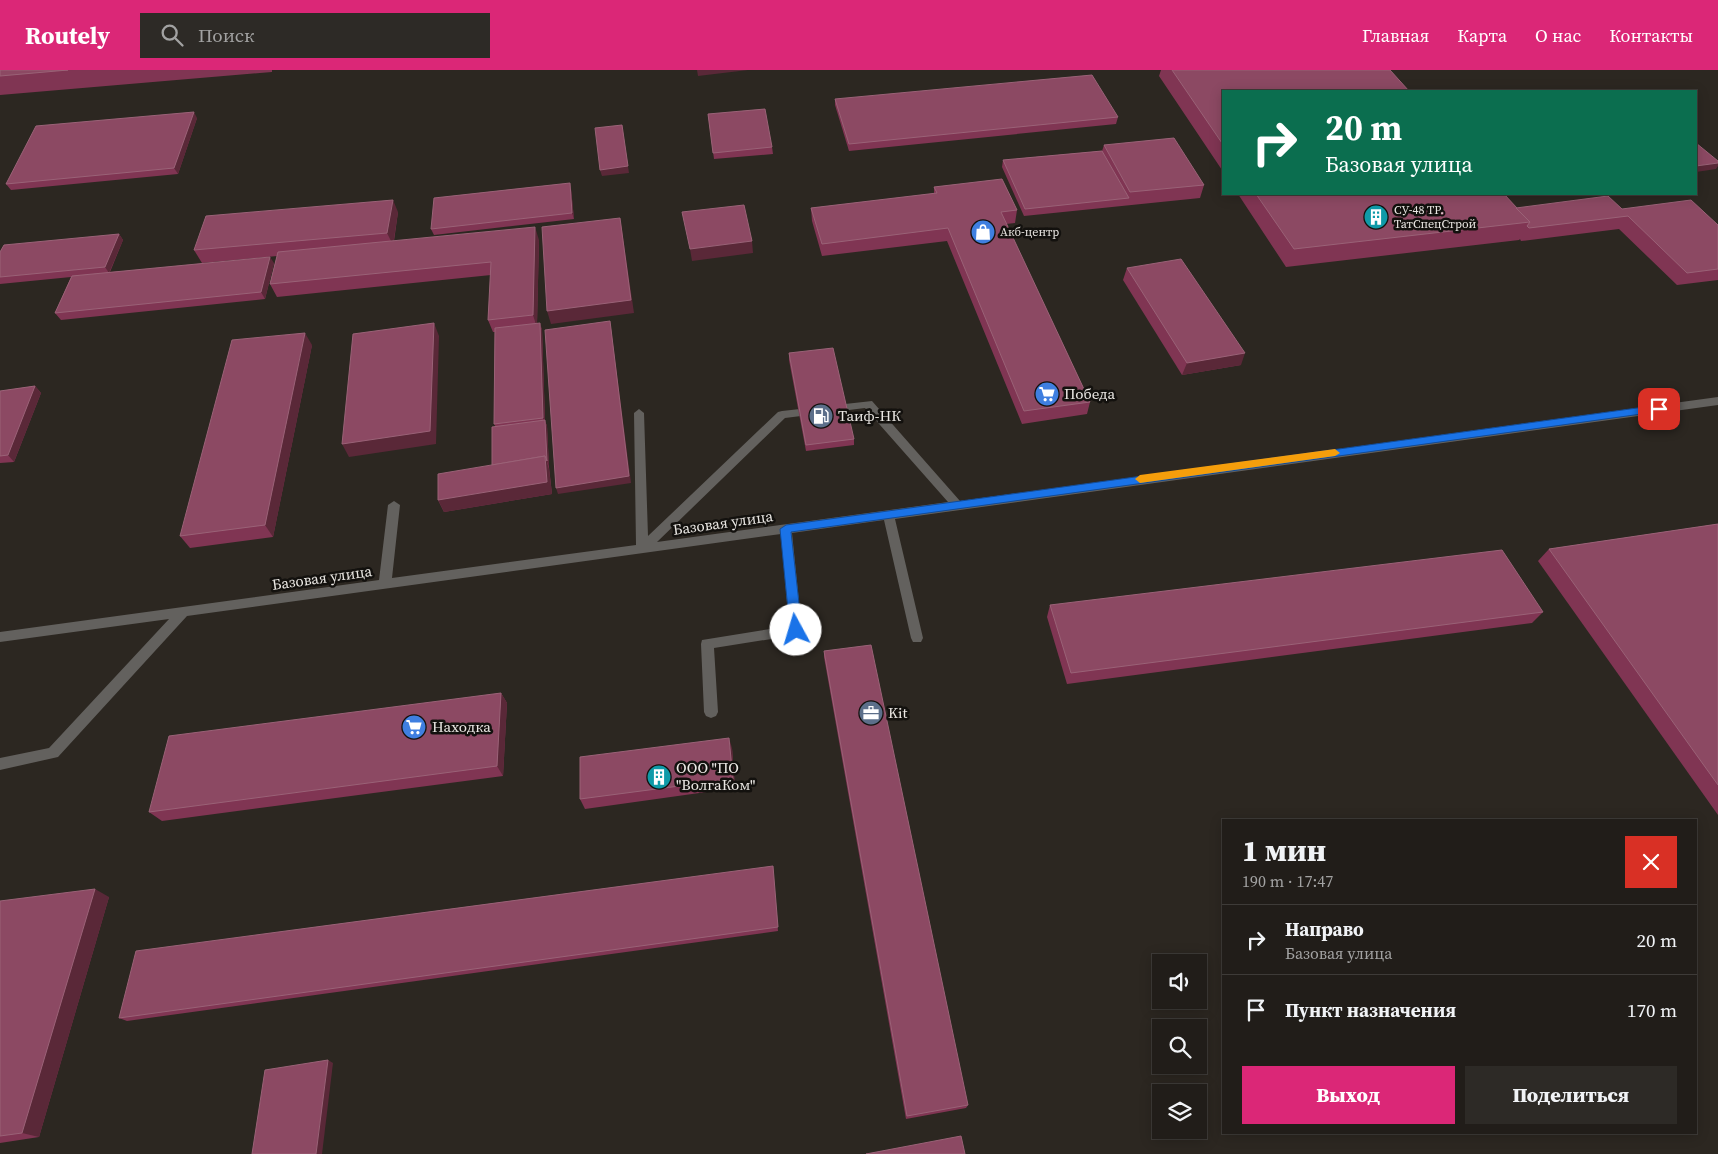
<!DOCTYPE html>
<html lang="ru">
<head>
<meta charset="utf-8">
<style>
	body { margin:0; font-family:"Source Serif 4",serif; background:#2d2a26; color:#f1f3f6; height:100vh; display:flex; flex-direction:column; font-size:19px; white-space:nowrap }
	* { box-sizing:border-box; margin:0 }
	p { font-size:16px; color:#a2a2a2 }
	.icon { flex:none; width:28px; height:28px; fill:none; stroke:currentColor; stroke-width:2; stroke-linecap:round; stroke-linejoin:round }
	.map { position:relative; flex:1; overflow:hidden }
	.details { position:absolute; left:1222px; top:749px; width:475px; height:315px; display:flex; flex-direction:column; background:#211d19; border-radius:0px; box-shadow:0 2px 12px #0003,0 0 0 1px #3e3b38 }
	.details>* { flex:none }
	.top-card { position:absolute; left:1222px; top:20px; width:475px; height:105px; border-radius:0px; box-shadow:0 2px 12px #0003,0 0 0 1px #3e3b38; background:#0b6e4f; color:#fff; overflow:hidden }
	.fabs { position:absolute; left:1152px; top:884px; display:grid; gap:10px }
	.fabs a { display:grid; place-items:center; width:55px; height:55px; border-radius:0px; background:#211d19; box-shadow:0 2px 12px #0003,0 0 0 1px #3e3b38; font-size:25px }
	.pin { position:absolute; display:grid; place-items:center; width:42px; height:42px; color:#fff; margin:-21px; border-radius:10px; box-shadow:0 2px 8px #0006 }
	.me { position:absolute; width:55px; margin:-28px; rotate:354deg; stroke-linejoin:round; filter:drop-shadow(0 0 4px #0008) }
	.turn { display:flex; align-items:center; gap:18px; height:105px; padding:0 20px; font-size:22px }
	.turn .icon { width:65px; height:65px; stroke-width:2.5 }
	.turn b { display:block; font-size:35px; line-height:42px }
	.round { display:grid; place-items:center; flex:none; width:52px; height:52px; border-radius:0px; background:#2d2a26 }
	.summary { display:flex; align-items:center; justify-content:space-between; height:85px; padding:0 20px }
	h1 { font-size:30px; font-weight:800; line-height:38px }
	.button { display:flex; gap:10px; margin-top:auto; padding:10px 20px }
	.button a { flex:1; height:58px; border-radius:0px; background:#db2777; color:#fff; font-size:20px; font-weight:800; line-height:58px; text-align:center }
	.button a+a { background:#2d2a26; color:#f1f3f6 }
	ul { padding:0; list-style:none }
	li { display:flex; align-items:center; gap:15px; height:70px; padding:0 20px; border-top:1px solid #3e3b38 }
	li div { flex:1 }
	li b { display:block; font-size:19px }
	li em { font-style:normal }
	header { display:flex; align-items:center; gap:30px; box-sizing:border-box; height:70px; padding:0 25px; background:#db2777; color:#fff }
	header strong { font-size:24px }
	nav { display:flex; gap:28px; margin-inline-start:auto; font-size:18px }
	.search { width:350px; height:45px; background:#2d2a26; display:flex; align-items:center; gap:12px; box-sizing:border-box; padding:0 18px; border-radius:0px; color:#a2a2a2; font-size:19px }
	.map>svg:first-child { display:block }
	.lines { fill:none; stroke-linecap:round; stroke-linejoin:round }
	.minor { fill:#63615e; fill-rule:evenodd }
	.wall { fill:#803553 }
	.shaded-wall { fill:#5a2838 }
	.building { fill:#8c4963; stroke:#9a6277 }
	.route { fill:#1a73e8; stroke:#114b97 }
	.slow { fill:#f59e0b }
	.labels { text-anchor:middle; stroke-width:5; stroke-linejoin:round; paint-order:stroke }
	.far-poi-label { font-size:12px; fill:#ebe8e4; stroke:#13110e; text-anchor:start }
	.poi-label { font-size:15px; fill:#ebe8e4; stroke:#13110e; text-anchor:start }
	.street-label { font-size:15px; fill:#ebe8e4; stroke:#13110e }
</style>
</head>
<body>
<header>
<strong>Routely</strong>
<div class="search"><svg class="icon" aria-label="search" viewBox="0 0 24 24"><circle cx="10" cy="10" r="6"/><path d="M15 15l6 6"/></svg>Поиск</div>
<nav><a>Главная</a><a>Карта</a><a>О нас</a><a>Контакты</a></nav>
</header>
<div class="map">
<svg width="1718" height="1084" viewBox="0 0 1718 1084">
	<rect width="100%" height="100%" fill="#2c2721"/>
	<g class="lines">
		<!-- minor -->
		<path class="minor" d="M 1718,327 L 1718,335 L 895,449 L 923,568 L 921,572 L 913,572 L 911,568 L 884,450 L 792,463 L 804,580 L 803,584 L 798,585 L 793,584 L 790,566 L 714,578 L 718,642 L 716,646 L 711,648 L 706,646 L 704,642 L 701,574 L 702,570 L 789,556 L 781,464 L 187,546 L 58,687 L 0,700 L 0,688 L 49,678 L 169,549 L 0,572 L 0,562 L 379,510 L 388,435 L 394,431 L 400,435 L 392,508 L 636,475 L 634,343 L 639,339 L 644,343 L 648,466 L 778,342 L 782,341 L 872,331 L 960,431 ZM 865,338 L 948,432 L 657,472 L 785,348 Z"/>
	</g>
	<!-- wall -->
	<g class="wall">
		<path d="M 0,0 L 272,0 L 272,2 L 0,25 Z"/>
		<path d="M 1161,0 L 1390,0 L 1224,21 L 1224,103 L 1159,6 Z"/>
		<path d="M 835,29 L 1118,47 L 1116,54 L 849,81 L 835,35 Z"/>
		<path d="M 708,44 L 772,77 L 773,84 L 714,89 Z"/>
		<path d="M 197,48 L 178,104 L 11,120 L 6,114 Z"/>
		<path d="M 1104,75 L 1204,115 L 1200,128 L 1024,146 L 1002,97 L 1003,90 L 1102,81 Z"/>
		<path d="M 934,117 L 1017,140 L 1015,153 L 1006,154 L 1090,332 L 1087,344 L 1022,354 L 947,171 L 822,186 L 812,151 L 811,138 L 934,124 Z"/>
		<path d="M 571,119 L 574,149 L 434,165 L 431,159 Z"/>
		<path d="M 1238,124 L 1504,124 L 1516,138 L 1622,139 L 1718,155 L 1718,210 L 1677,215 L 1619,159 L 1521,171 L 1520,169 L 1519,170 L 1286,197 Z"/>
		<path d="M 398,142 L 394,171 L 539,170 L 537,253 L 542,259 L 545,351 L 547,356 L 549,397 L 552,424 L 444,442 L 438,430 L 492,395 L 496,357 L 494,354 L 495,262 L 493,262 L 488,250 L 491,205 L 277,227 L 270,214 L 277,186 L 202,193 L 194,180 Z"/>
		<path d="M 119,164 L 123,170 L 110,202 L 274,193 L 265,229 L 61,250 L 55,243 L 71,207 L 0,214 L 0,182 Z"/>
		<path d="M 1127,198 L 1241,295 L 1182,305 L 1123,210 Z"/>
		<path d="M 312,275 L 273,467 L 190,478 L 180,466 Z"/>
		<path d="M 789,283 L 854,369 L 854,375 L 806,381 L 789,290 Z"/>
		<path d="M 35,316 L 41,323 L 14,392 L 0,393 L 0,321 Z"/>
		<path d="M 1718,454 L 1718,745 L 1538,491 L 1549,479 Z"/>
		<path d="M 1050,535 L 1543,542 L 1532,553 L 1067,614 L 1047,547 Z"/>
		<path d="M 824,581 L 968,1035 L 966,1038 L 906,1049 L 824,587 Z"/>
		<path d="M 501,623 L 507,633 L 503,706 L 162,751 L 149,742 Z"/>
		<path d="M 732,678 L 735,718 L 585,739 L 580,729 Z"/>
		<path d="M 773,801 L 778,861 L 127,951 L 119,948 Z"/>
		<path d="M 109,827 L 39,1067 L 0,1073 L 0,831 Z"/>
	</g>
	<!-- shaded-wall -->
	<g class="shaded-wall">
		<path d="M 697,0 L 748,0 L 698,6 Z"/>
		<path d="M 194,42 L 197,48 L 178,104 L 174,98 Z"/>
		<path d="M 622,55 L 629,103 L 602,106 L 600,100 Z"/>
		<path d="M 1718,93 L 1718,96 L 1716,99 L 1696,102 L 1696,96 Z"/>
		<path d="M 570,113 L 571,119 L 574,149 L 572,143 Z"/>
		<path d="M 393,130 L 398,142 L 393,175 L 387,163 Z"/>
		<path d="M 620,148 L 622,160 L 634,243 L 551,254 L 547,241 Z"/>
		<path d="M 535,157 L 539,170 L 537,258 L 533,245 Z"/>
		<path d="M 119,164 L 123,170 L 109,203 L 105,197 Z"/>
		<path d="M 752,171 L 753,183 L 692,191 L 690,179 Z"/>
		<path d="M 270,187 L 274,193 L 265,229 L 261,222 Z"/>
		<path d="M 610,251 L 611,258 L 631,413 L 558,424 L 556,418 Z"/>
		<path d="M 434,253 L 439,266 L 436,374 L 349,387 L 342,374 Z"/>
		<path d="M 540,253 L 542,259 L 545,351 L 547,356 L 549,397 L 547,391 L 545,353 L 543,348 Z"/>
		<path d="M 305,263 L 312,275 L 273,467 L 265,455 Z"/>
		<path d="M 1245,283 L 1241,295 L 1182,305 L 1187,293 Z"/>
		<path d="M 35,316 L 41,323 L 14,392 L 8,385 Z"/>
		<path d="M 545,386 L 549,399 L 552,424 L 444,442 L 438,430 Z"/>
		<path d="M 501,623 L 507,633 L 503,706 L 497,696 Z"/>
		<path d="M 729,668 L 732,678 L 735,718 L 733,709 Z"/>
		<path d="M 95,819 L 109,827 L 39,1067 L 22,1063 Z"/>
		<path d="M 328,990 L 333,993 L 322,1084 L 316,1084 Z"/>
	</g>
	<!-- building -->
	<g class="building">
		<path d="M 0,0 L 68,0 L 0,6 Z"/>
		<path d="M 1172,0 L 1390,0 L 1409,21 L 1224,21 L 1224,76 Z"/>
		<path d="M 1092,5 L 1118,47 L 849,74 L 835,29 Z"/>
		<path d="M 765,39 L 772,77 L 713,83 L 708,44 Z"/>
		<path d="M 194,42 L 174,98 L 6,114 L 36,56 Z"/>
		<path d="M 622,55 L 628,96 L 600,100 L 595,58 Z"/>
		<path d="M 1174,68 L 1204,115 L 1130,122 L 1104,75 Z"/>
		<path d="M 1696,73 L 1718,91 L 1718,93 L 1696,96 Z"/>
		<path d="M 1102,81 L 1129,128 L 1025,139 L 1003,90 Z"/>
		<path d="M 1002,109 L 1017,140 L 1001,142 L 1090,332 L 1024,341 L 948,158 L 822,174 L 811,138 L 937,123 L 934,117 Z"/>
		<path d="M 570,113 L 572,143 L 431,159 L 434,128 Z"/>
		<path d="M 1256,124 L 1504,124 L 1530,152 L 1294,179 Z"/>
		<path d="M 1608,126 L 1622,139 L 1691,130 L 1718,155 L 1718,199 L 1687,203 L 1628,146 L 1529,158 L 1527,156 L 1530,152 L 1516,138 Z"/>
		<path d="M 393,130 L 387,163 L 194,180 L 206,146 Z"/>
		<path d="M 744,135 L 752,171 L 690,179 L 682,142 Z"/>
		<path d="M 620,148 L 631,230 L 547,241 L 542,157 Z"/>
		<path d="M 535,157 L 533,245 L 488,250 L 491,192 L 270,214 L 278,182 Z"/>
		<path d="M 119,164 L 105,197 L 0,207 L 0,182 L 4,175 Z"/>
		<path d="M 270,187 L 261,222 L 55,243 L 72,206 Z"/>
		<path d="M 1181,189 L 1245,283 L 1187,293 L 1127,198 Z"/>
		<path d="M 610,251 L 629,406 L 556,418 L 545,260 Z"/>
		<path d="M 434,253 L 430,361 L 342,374 L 353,264 Z"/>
		<path d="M 540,253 L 543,348 L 494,354 L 495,258 Z"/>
		<path d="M 305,263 L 265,455 L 180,466 L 232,270 Z"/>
		<path d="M 833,278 L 854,369 L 806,375 L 789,283 Z"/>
		<path d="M 35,316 L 8,385 L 0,386 L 0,321 Z"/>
		<path d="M 545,350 L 547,391 L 545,386 L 492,395 L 492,357 Z"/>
		<path d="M 545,386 L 547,412 L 438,430 L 438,404 Z"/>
		<path d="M 1718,454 L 1718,715 L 1549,479 Z"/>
		<path d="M 1502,480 L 1543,542 L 1071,603 L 1050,535 Z"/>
		<path d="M 871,575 L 968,1035 L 907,1046 L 824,581 Z"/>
		<path d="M 501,623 L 497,696 L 149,742 L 169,666 Z"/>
		<path d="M 729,668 L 733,709 L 580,729 L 580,687 Z"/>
		<path d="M 773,796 L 778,857 L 119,948 L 136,881 Z"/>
		<path d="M 95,819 L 22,1063 L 0,1066 L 0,831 Z"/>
		<path d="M 328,990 L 316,1084 L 252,1084 L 265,1000 Z"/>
		<path d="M 961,1066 L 965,1084 L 866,1084 Z"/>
	</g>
	<!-- route -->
	<path class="route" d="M 1659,335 L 1663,336 L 1663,341 L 791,462 L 802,560 L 796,565 L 790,560 L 780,459 L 786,455 Z"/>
	<!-- slow -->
	<path class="slow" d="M 1335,379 L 1340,383 L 1335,386 L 1140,413 L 1135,409 L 1140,405 Z"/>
	<!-- icons -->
	<defs>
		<symbol id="building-disc" viewBox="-11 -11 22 22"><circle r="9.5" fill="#0f9aa8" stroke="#13110e"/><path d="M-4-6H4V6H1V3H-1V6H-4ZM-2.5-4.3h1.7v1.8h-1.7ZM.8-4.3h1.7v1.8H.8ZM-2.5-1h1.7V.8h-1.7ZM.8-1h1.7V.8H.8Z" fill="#fff"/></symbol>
		<symbol id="shop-disc" viewBox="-11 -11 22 22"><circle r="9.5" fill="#3f7fe0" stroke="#13110e"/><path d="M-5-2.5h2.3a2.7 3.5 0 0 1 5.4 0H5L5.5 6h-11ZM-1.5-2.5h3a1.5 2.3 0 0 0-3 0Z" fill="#fff"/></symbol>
		<symbol id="supermarket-disc" viewBox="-11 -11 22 22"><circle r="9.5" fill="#3f7fe0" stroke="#13110e"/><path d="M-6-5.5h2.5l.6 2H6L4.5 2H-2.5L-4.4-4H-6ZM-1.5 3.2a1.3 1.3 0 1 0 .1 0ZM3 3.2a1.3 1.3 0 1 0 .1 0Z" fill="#fff"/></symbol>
		<symbol id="fuel-disc" viewBox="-11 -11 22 22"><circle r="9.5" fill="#5c6f8a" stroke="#13110e"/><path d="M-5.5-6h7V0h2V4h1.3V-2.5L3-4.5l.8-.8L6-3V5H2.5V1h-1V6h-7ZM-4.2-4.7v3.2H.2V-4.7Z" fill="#fff"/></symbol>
		<symbol id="office-disc" viewBox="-11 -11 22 22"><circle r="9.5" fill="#5c6f8a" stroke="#13110e"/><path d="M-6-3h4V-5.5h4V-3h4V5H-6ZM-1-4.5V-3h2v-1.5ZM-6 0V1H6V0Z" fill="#fff"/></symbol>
	</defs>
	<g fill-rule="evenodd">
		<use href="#building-disc" x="1362" y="133" width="28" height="28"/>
		<use href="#shop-disc" x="969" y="148" width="28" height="28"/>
		<use href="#supermarket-disc" x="1033" y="310" width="28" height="28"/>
		<use href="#fuel-disc" x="807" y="332" width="28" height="28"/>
		<use href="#office-disc" x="857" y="629" width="28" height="28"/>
		<use href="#supermarket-disc" x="400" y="643" width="28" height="28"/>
		<use href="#building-disc" x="645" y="693" width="28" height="28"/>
	</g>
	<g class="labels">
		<!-- far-poi labels -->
		<g class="far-poi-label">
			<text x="1394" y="144">СУ-48 ТР.<tspan x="1394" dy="14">ТатСпецСтрой</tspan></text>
			<text x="1000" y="166">Акб-центр</text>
		</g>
		<!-- poi labels -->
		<g class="poi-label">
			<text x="1064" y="329">Победа</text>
			<text x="838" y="351">Таиф-НК</text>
			<text x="888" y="648">Kit</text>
			<text x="432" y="662">Находка</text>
			<text x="676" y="703">ООО "ПО<tspan x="676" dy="17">"ВолгаКом"</tspan></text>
		</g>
		<!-- street labels -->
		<g class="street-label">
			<text transform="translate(723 453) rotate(-8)" y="5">Базовая улица</text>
			<text transform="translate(322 508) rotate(-8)" y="5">Базовая улица</text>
		</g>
	</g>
</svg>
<div class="fabs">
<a><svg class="icon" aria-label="sound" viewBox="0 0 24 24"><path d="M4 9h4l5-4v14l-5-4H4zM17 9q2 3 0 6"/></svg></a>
<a><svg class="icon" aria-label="search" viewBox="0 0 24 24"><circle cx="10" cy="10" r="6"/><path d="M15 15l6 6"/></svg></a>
<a><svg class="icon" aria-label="layers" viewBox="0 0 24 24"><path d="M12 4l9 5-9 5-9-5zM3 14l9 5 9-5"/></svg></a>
</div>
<div class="pin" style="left:1659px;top:339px;background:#d93025"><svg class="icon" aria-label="arrive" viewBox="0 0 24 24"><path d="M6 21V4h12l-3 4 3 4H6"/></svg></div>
<svg class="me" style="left:796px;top:560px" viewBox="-20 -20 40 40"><circle r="19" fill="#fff"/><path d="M0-13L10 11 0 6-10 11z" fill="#1a73e8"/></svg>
<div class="top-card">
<div class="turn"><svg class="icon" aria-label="right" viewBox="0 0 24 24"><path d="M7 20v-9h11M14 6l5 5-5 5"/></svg><div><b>20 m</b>Базовая улица</div></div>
</div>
<section class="details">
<div class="summary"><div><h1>1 мин</h1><p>190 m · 17:47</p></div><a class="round" style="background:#d93025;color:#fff"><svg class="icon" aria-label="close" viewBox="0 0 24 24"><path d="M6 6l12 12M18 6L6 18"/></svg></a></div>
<ul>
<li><svg class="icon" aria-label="right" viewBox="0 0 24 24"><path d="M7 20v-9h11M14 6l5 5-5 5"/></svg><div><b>Направо</b><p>Базовая улица</p></div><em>20 m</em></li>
<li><svg class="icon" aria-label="arrive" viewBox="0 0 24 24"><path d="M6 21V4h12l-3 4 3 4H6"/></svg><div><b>Пункт назначения</b></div><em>170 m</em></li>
</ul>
<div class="button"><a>Выход</a><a>Поделиться</a></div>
</section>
</div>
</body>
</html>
